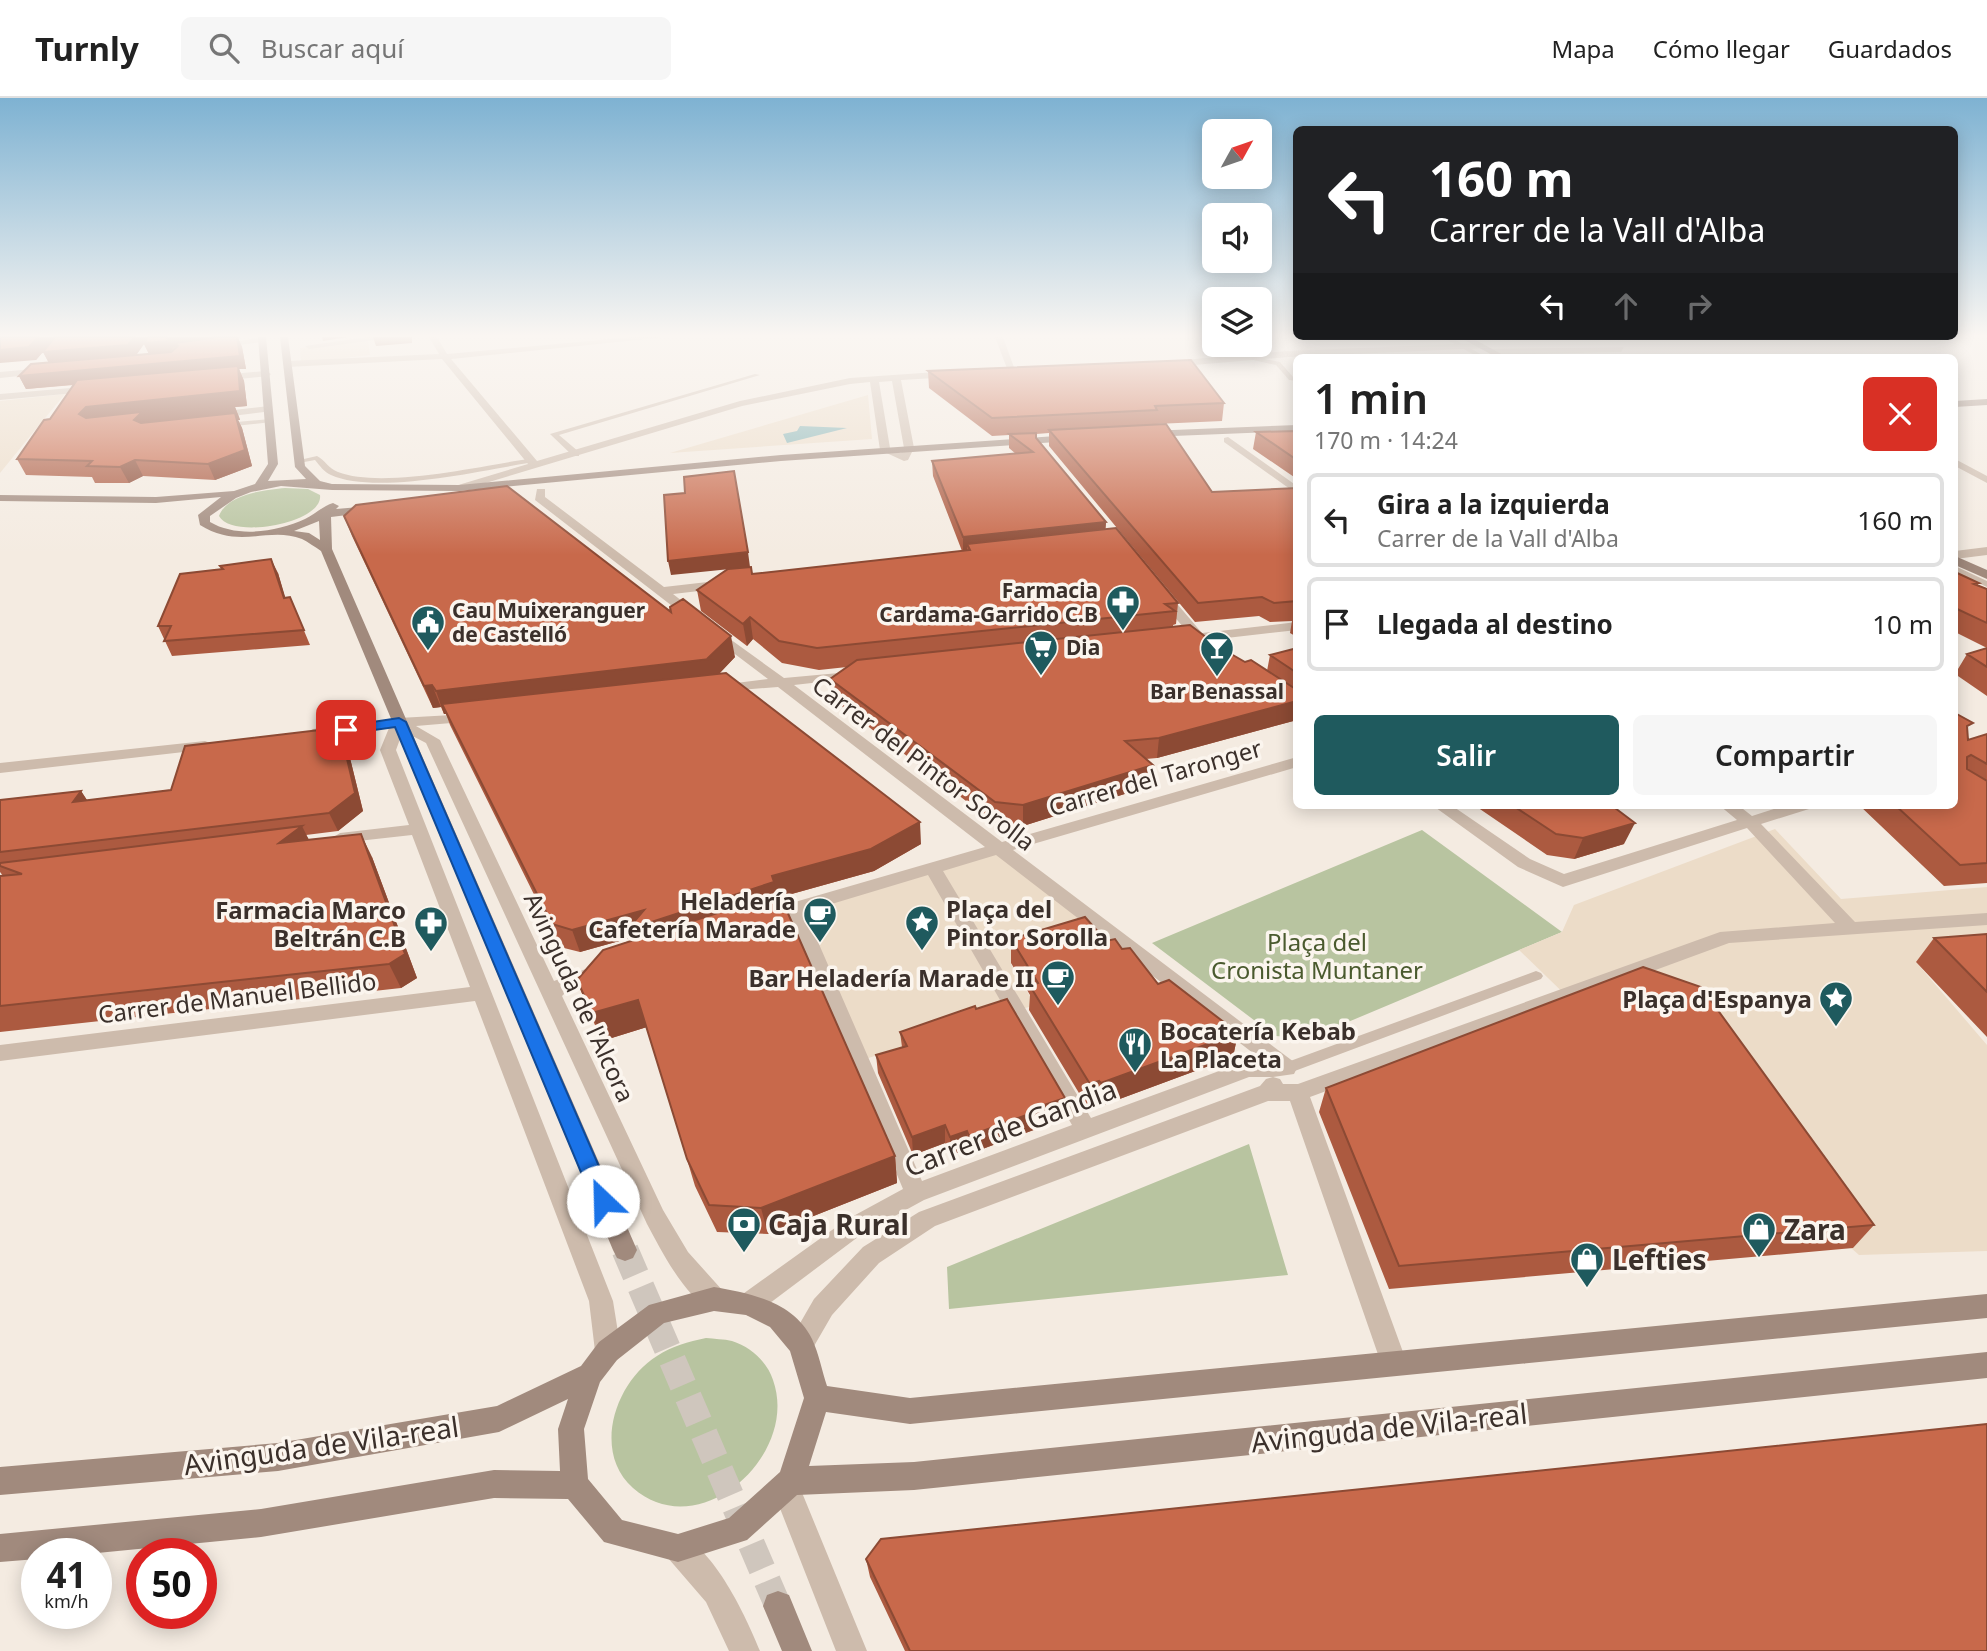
<!DOCTYPE html>
<html lang="es">
<meta charset="utf-8">
<style>
:root{--surface:#fff;--page:#f6f6f6;--text:#222;--muted:#767676;--line:#e0e0e0;--accent:#1f5a5e}
body{margin:0;font-family:"Noto Sans",sans-serif;background:var(--page);color:var(--text);height:100vh;display:flex;flex-direction:column;font-size:26px;white-space:nowrap}
*{box-sizing:border-box;margin:0}
p{font-size:23px;color:var(--muted)}
.icon{flex:none;width:38px;height:38px;fill:none;stroke:currentColor;stroke-width:2;stroke-linecap:round;stroke-linejoin:round}
.map{position:relative;flex:1;overflow:hidden}
.drawer{position:absolute;left:1293px;top:256px;width:665px;height:455px;display:flex;flex-direction:column;background:var(--surface);border-radius:10px;box-shadow:0 4px 18px #0003}
.drawer>*{flex:none}
.top-card{position:absolute;left:1293px;top:28px;width:665px;height:214px;border-radius:10px;box-shadow:0 4px 18px #0003;background:#202124;color:#fff;overflow:hidden}
.needle{width:46px;rotate:50deg}
.fabs{position:absolute;left:1202px;top:21px;display:grid;gap:14px}
.fabs a{display:grid;place-items:center;width:70px;height:70px;border-radius:10px;background:var(--surface);box-shadow:0 4px 18px #0003;font-size:35px}
.speed{position:absolute;left:21px;top:1440px;display:flex;gap:14px;font-size:35px;font-weight:700;text-align:center}
.speed>*{display:grid;place-content:center;width:91px;height:91px;border-radius:50%;background:var(--surface);box-shadow:0 4px 18px #0003;line-height:1}
.speed small{font-size:18px;font-weight:400}
.speed .limit{border:10px solid #d22;background:#fff;color:#111}
.pin{position:absolute;display:grid;place-items:center;width:60px;height:60px;color:#fff;margin:-30px;border-radius:14px;box-shadow:0 4px 10px #0006}
.me{position:absolute;width:77px;margin:-38px;rotate:336deg;stroke-linejoin:round;filter:drop-shadow(0 0 5px #0008)}
.turn{display:flex;align-items:center;gap:24px;height:147px;padding:0 21px;font-size:32px}
.turn .icon{width:91px;height:91px;stroke-width:2.5}
.turn b{display:block;font-size:49px;line-height:60px}
.lanes{display:flex;align-items:center;height:66px;padding:0 21px;background:#0003;justify-content:center;gap:35px;direction:ltr}
.lanes .off{opacity:.35}
.round{display:grid;place-items:center;flex:none;width:74px;height:74px;border-radius:10px;background:var(--page)}
.headline{display:flex;align-items:center;justify-content:space-between;height:119px;padding:0 21px}
h1{font-size:42px;font-weight:600;line-height:52px}
.action{display:flex;gap:14px;margin-top:auto;padding:14px 21px}
.action a{flex:1;height:80px;border-radius:10px;background:var(--accent);color:#fff;font-size:28px;font-weight:600;line-height:80px;text-align:center}
.action a+a{background:var(--page);color:var(--text)}
ul{padding:0;list-style:none}
li{display:flex;align-items:center;gap:21px;height:94px;margin:0 14px 10px;padding:0 7px;border:4px solid var(--line);border-radius:10px}
li div{flex:1}
li b{display:block;font-size:26px}
li em{font-style:normal}
header{display:flex;align-items:center;gap:42px;box-sizing:border-box;height:98px;padding:0 35px;background:var(--surface);border-bottom:2px solid var(--line)}
header strong{font-size:33px}
nav{display:flex;gap:38px;margin-inline-start:auto;font-size:24px}
.search{width:490px;height:63px;background:var(--page);display:flex;align-items:center;gap:18px;box-sizing:border-box;padding:0 24px;border-radius:10px;color:var(--muted);font-size:26px}
.map>svg:first-child{display:block}
</style>
<header>
<strong>Turnly</strong>
<div class="search"><svg class="icon" aria-label="search" viewBox="0 0 24 24"><circle cx="10" cy="10" r="6"/><path d="M15 15l6 6"/></svg>Buscar aquí</div>
<nav><a>Mapa</a><a>Cómo llegar</a><a>Guardados</a></nav>
</header>
<div class="map">
<svg width="1987" height="1553" viewBox="0 0 1987 1553">
<rect width="100%" height="100%" fill="#f4ebe1"/>
<path fill="#b8c4a0" d="M285,390l23,1 12,6c4,28 -88,45 -101,21 8,-22 45,-26 66,-28z
M1422,732l140,102 -252,106 -35,-2 -123,-93z
M1249,1046l39,131 -339,34 -2,-42z
M706,1240c8,1 18,1 26,3 19,6 35,21 41,39 27,75 -74,166 -140,108 -41,-36 -18,-106 24,-132 15,-10 31,-14 49,-18z"/>
<path fill="#ecdcc8" d="M368,242l2,15 -69,8 -1,-15z
M65,296l-34,41 -31,38v-72z
M868,297l4,44 -202,14z
M1775,731l66,70 146,-12v70l-71,5 71,83v206l-128,4 -278,-245 -62,-60 43,-18 12,-27z
M998,750l112,86 -99,30 24,41 -176,56 -78,-149z"/>
<path fill="#7fb0b2" d="M800,328l47,2 -60,15 -4,-9 14,-3z"/>
<g fill="none" stroke-linecap="round" stroke-linejoin="round">
<path stroke="#cfc6bd" stroke-width="27" stroke-dasharray="27 13" stroke-linecap="butt" d="M625,1152l153,356"/>
<path fill="#cdbbac" fill-rule="evenodd" d="M1442,239h8l36,20h-8z
M1255,259l25,5 13,15h4v4l-8,-1 -13,-15 -23,-5z
M755,276l5,1 -201,60 20,17v4h-6l-23,-22z
M270,321l3,2 -1,1 -47,5 -3,-2 3,-2z
M317,358c8,4 12,13 21,16 44,17 142,-6 190,-13l4,2 -4,2c-49,8 -153,32 -197,12 -7,-3 -11,-9 -16,-15l-16,3 -4,-2z
M1955,468l32,15v6l-32,-15z
M1536,873l5,2 2,3 -2,3 -249,93 -5,2 -5,-2 -2,-4 2,-4z"/>
<path fill="#cdbbac" fill-rule="evenodd" d="M265,239l-3,5 -45,6 -4,-3z
M367,239h29l-87,12 -4,-3z
M429,239h8l10,17 185,-17h34l-215,22 86,102 203,-60 110,-23 101,-7 5,3 -5,3 -50,3 13,68 -6,12 -4,1 -24,-11 -10,-68 -20,2 -108,22 -283,85 -4,-1v-4l73,-22 -86,-105 -155,8 -4,-3 4,-3 152,-7zM892,283l12,67 -3,5 -11,-5 -11,-66z
M995,239h8l13,36 -8,-2z
M1482,245l3,5 -197,9 -117,10 -4,-3 4,-3 117,-10z
M1624,249l-3,5 -129,3 -4,-3 4,-3z
M45,270l5,3 -2,2 -48,5v-6z
M266,273l5,3 -2,2 -49,5 -5,-3 5,-3z
M94,288l3,1v4l-97,9v-6z
M269,308l3,1v4l-56,7 -5,-3 5,-3z
M1228,339l69,49v8l-73,-52v-4z
M1955,361l32,17v7l-32,-17z
M537,391h8v8l119,90 61,-7 6,4 -6,4 -52,6 28,22 -7,4 -5,-1 -154,-119z
M1987,449v8l-32,4v-8z
M1162,493l5,1 35,41 95,-11v8l-88,10 -1,5 -5,1 -8,-4h-17v-6l11,-2 -33,-39z
M716,531l68,49 77,-7 2,3 -7,4 -62,7 208,157 295,-85v10l-284,83 281,212 3,6 -3,6 -21,3 7,2 3,5h15l422,-152 115,-9 -88,-95 -184,59 -45,-20 -86,-62h19l79,54 34,15 173,-54 -18,-15h19l14,11 34,-11h25l-2,4 -48,15 94,98 132,-9v12l-258,18 -419,154 97,266 -4,9 -9,4 -9,-4 -4,-9 -91,-262h-22l-333,125 -56,37 -47,52 -22,38 -9,3 -9,-3 -4,-9 26,-45 49,-52 56,-35 341,-126 6,-7 7,-2h-24l-325,123 -62,34 -104,78 -9,4 -9,-4 -3,-8 3,-8 106,-76 57,-31 -114,-273 -24,7 -6,-2 -3,-4 3,-4 29,-9 197,-57 -207,-160 -63,5 -2,-3 2,-3 5,-1 48,-6 -57,-43v-6zM996,757l266,205 -21,3 -150,55 -148,-247zM928,777l144,250 -150,56 -117,-269z
M470,616l5,1 2,3 -2,3 -59,5 24,14 114,241 45,-17 7,2 3,5 -3,5 -39,15 -5,5 101,214 25,42 35,39 3,8 -3,8 -9,4c-28,-11 -53,-61 -67,-87l-221,-481 -23,-12 -7,19 217,551 8,50 -4,9 -9,3 -9,-3 -4,-9 -6,-50 -114,-300 -475,60v-16l470,-58 -58,-152 -72,8 -8,-5 8,-5 69,-8 -29,-75 9,-22 -76,11 -8,-5 8,-5 86,-11z
M205,643l5,2 3,3 -3,3 -210,24v-10z
M786,1376l10,4 71,173h-31l-64,-163 4,-10z
M678,1436c36,14 68,82 82,117h-31l-23,-49 -38,-44 -4,-10 4,-10z"/>
<path fill="#a18a7d" fill-rule="evenodd" d="M258,239h8l12,127 -10,17 38,-2 -11,-12 -15,-130h8l17,129 15,15 12,3 127,1 322,-30 290,-20 5,3 -5,3 -290,20 -322,30 -127,-1 -51,-4 -30,6 -15,6 -26,18v6c27,16 67,10 95,-3 10,-5 18,-13 28,-16l6,3 -3,3 35,-3 6,3 -6,3 -40,5 1,32 305,701 -4,8 -8,3 -8,-3 -4,-8 -292,-699c-6,-4 -13,-9 -19,-12 -34,-13 -62,11 -102,-14l-2,-10 23,-18 -65,6 -156,-2v-6l156,2 78,-6 21,-7 13,-20zM319,423l1,19 -11,-7 -15,-2z
M1459,239h11l37,20h-11z
M1987,301v6l-32,2v-6z
M1297,327v6l-149,6 -5,-3 5,-3z
M1955,458l32,14v9l-32,-14z
M714,1189c36,6 80,15 98,52 7,15 10,32 15,47l83,12 1077,-104v24l-1077,106 -84,-12 -17,54 105,-4 1073,-110v26l-1073,112 -117,5 -50,45 -69,22 -74,-20 -36,-43 -74,-1 -233,39 -174,17h-50v5l-37,3v-28l261,-25 233,-39 66,1 -2,-42 10,-30 -69,33 -221,39 -278,24v-28l278,-24 219,-37 84,-40 18,-24 50,-37zM714,1213l32,4 24,12 20,24 14,47 -24,74 -51,46 -51,16 -56,-14 -34,-41 -4,-50 16,-47 17,-22 47,-37z
M778,1493l11,4 23,56h-30l-19,-45 4,-11z"/>
</g>
<path fill="#ac5a40" fill-rule="evenodd" d="M0,239h240l-2,1 4,9 4,22h-7l5,12 3,25 -12,1 4,10 1,3h-2l4,8 10,38 -37,14 -72,-4 -14,7h-34l-3,-6 -66,-2 -9,-16 33,-40 24,-34 -48,4 -7,-13 30,-13 -6,-11 8,-10 -15,18zM144,246l5,10 -13,1 2,-3z
M928,273l296,32 -2,18 -66,3 56,68 85,-4v149l-7,-4 2,-12 -22,1 -11,-6 -64,6 -146,-176v-13l-13,1v4l70,84 -1,8 73,73 -2,21 -3,1v2l46,20 26,15 22,9 3,-16 27,-7v72l-140,38 -11,1 4,27 -127,40 -28,-3 -163,-124 -2,-20 17,-12 -28,3 -37,-7 -29,-24 -6,7 -46,-35 -4,-21 55,-16 210,-23 -29,-75 -1,-15 84,-7 -7,-6v-13l-17,1 -63,-48z
M1297,333v48l-44,-30 3,-17z
M344,418l327,96 64,45 -16,17 202,170 -47,27 -93,26 114,259 2,27 -129,51 -51,-2 -22,-46 -48,-159 -45,14 -15,-34 -10,-27 53,-39v-3l-50,14 -20,-5 -110,-222 -4,-11h-2l-3,-7 -8,1 -81,-172z
M220,468l58,7 7,25 5,-1 20,48 -138,11 -14,-30 64,-56z
M1955,474l24,11 -1,2 9,4v59l-32,-16z
M1987,550v48l-32,-22 12,-20z
M1967,634l1,8 19,-6v149l-43,3 -85,-81h96z
M341,635l7,17 15,61 -25,20 -32,4 3,5 63,17 45,121 -16,10 -401,44v-156h3l-3,-4v-72l81,-9 6,9 84,-10z
M1474,707h137l13,39 -50,15 -27,-4z
M1987,836v103l-71,-75 18,-24z
M1011,841l95,2 16,8 36,35 80,49 -5,24 -135,50 -1,-3 -9,4 -59,-98 1,-15 -19,-32z
M976,911l88,107 -24,9 -1,3 -70,26 -2,-5 -16,6 -6,-12 -32,12 -35,-82 -2,-18 26,-8 -2,-15z
M1326,990l548,137 -21,23 -464,41 -70,-177z
M866,1461l1121,92h-1082l-35,-74z"/>
<path fill="#8c4a34" d="M38,239h18l-20,23 -36,3v-13z
M134,239h106l-2,1 4,9 4,22h-7l5,12 3,25 -12,1 4,10 1,3h-2l4,8 10,38 -37,14 -7,-16 -60,-35 -54,-7 -15,-8 7,-7 152,-38 -212,20 -7,-13 221,-20 -65,-13 2,4h-3l-2,2 2,5 -24,2 -6,-12 -9,13 -85,8 -7,-13z
M322,239h26l-25,4z
M373,239h39v6l-36,3z
M135,362l8,16 -14,7 -9,-16z
M1106,424l-1,15 -138,7v8h-4v-15z
M748,454l2,15 -79,8 -3,-14z
M271,461l7,14 12,40 -6,-15z
M750,519l3,22 -6,7 -4,-22z
M731,538l4,21 -21,22 -272,25 4,10h-2l-8,-23 272,-33z
M432,587l9,22 -8,1 -9,-22z
M1297,603v19l-140,38 2,-20z
M341,635l7,17 15,61 -25,20 -9,-18z
M1153,667l-3,21 -127,40v-21z
M81,693l11,17 -19,-6z
M920,724l1,22 -47,27 -97,27 -143,54 -4,-14 -50,14 -8,-22 200,-54z
M1635,725l-11,21 -50,15 9,-21z
M302,728l12,24 -35,-7z
M361,736l11,23 45,121 -16,10 -12,-24z
M638,902l9,27 -45,14 -10,-28z
M1238,935l-5,24 -135,50 3,-24z
M1099,983l-2,23 -9,4 2,-24z
M1065,1000l-1,18 -24,9 -1,3 -70,26v-18l69,-29z
M945,1027v18l-32,12 -1,-18z
M967,1033v18l-16,6 -1,-18z
M895,1058l2,27 -129,51 -7,-26z"/>
<path fill="#c8694b" stroke="#8c4a34" stroke-width="2" d="M0,239h38l-9,10 -29,3z
M55,239h79l-6,8 -85,7z
M148,239h18l3,4 -25,2z
M218,239h19l3,19 -221,20 12,-12 140,-12 7,-6 -3,-3z
M1191,262l33,43 -69,3 2,4 -165,8 -64,-47z
M238,268l2,25 -154,16 -7,7 7,4 147,-16v2l-93,10 -6,6 7,3 94,-10 10,37 -37,14 -73,-4 -15,7 -33,-1 5,-5 -75,-2 27,-39 6,-1 27,-39z
M1166,326l46,68 85,-4v113l-23,2 -12,-6 -64,6 -149,-173z
M1297,333v29l-41,-28z
M1036,335v5l70,84 -143,15 -31,-76 101,-9 -24,-18z
M734,373l14,81 -80,9 -4,-66 21,-2 -1,-16z
M507,388l164,126 -1,-5 13,-8 48,37 -23,22 2,1 -274,32 -4,-6 -8,1 -80,-170 12,-11z
M1116,430l62,75 -13,1 10,7 -358,37 -38,-7 -29,-24 -7,7 -46,-34 31,-21 23,-2 1,7 218,-24 -3,-6z
M271,461l13,39 6,-1 14,33 -140,11 7,-15h-13l22,-52 43,-5 -3,-3z
M1955,474l24,11 -5,1 13,5v34l-32,-15z
M1190,527l29,22 26,15 6,-2 46,30v11l-138,37 -34,3 28,24 -130,40 -28,-3 -165,-123 27,-19z
M1297,550v25l-27,-18z
M1987,550v19l-20,-13z
M726,575l194,149 -49,27 -99,27 2,6 -147,48 17,-20 -72,20 -20,-6 -110,-220z
M1955,615l18,10 -6,3 1,14 19,-6v30l-16,-9 -4,2v12l20,12v82l-27,2 -65,-60h60z
M328,631l13,4 14,60 -26,20 -329,39v-52l81,-9 -8,11 98,-12 14,-44z
M1512,707h99l24,18 -52,15 -27,-4z
M302,728l-23,17 82,-9 44,120 -16,10 -389,42v-130l22,-2 -22,-8v-3z
M779,795l116,263 -134,52 -52,-3 -22,-46 -49,-159 -46,13 -15,-33 26,-30z
M1085,819l21,24 9,-2 7,10 8,-1 28,36 11,-4 69,53 -137,50 -2,-2 -9,3 -60,-98 8,-3 -27,-44z
M1987,836v58l-53,-54z
M1643,869l58,20 173,238 -475,41 -73,-178z
M1007,901l58,99 -27,9 2,3 -71,26 -2,-5 -17,6 -5,-12 -33,12 -36,-82 31,-9 -7,-14 75,-26 1,3z
M1987,1326v227h-1077l-44,-92 15,-20z"/>
<linearGradient id="sky" x2="0" y2="1"><stop stop-color="#7eb2d2"/><stop offset="0.52" stop-color="#faf6f2"/><stop offset="1" stop-color="#faf6f2" stop-opacity="0"/></linearGradient>
<rect width="1987" height="457" fill="url(#sky)"/>
<path fill="#1a73e8" stroke="#114b97" stroke-width="2" d="M399,620l7,4 208,479 -3,6 -8,3 -7,-3 -3,-6 -198,-474 -49,7 -7,-4 7,-4z"/>
<defs>
<g id="pharmacy-pin" transform="scale(1.75)"><path d="M0 17L-7.5 6A9.5 9.5 0 1 1 7.5 6Z" fill="#1f5a5e" stroke="#fbf5ee"/><path d="M-2-6h4v4h4v4h-4v4h-4v-4h-4v-4h4Z" fill="#fff"/></g>
<g id="civic-pin" transform="scale(1.75)"><path d="M0 17L-7.5 6A9.5 9.5 0 1 1 7.5 6Z" fill="#1f5a5e" stroke="#fbf5ee"/><path d="M-.6-6.5H3V-4.5H.6V-3L4-1V1h2V6H-6V1h2V-1L-.6-3ZM-1.2 2.5V6h2.4V2.5Z" fill="#fff"/></g>
<g id="supermarket-pin" transform="scale(1.75)"><path d="M0 17L-7.5 6A9.5 9.5 0 1 1 7.5 6Z" fill="#1f5a5e" stroke="#fbf5ee"/><path d="M-6-5.5h2.5l.6 2H6L4.5 2H-2.5L-4.4-4H-6ZM-1.5 3.2a1.3 1.3 0 1 0 .1 0ZM3 3.2a1.3 1.3 0 1 0 .1 0Z" fill="#fff"/></g>
<g id="bar-pin" transform="scale(1.75)"><path d="M0 17L-7.5 6A9.5 9.5 0 1 1 7.5 6Z" fill="#1f5a5e" stroke="#fbf5ee"/><path d="M-6-5H6L.8 .8V4.5H3.5V6h-7V4.5H-.8V.8Z" fill="#fff"/></g>
<g id="cafe-pin" transform="scale(1.75)"><path d="M0 17L-7.5 6A9.5 9.5 0 1 1 7.5 6Z" fill="#1f5a5e" stroke="#fbf5ee"/><path d="M-5.5-4.5H6V0H3Q3 3.5 0 3.5H-2.5Q-5.5 3.5-5.5 0ZM3-3.2v2h1.7v-2ZM-6 4.5H4V6H-6Z" fill="#fff"/></g>
<g id="sight-pin" transform="scale(1.75)"><path d="M0 17L-7.5 6A9.5 9.5 0 1 1 7.5 6Z" fill="#1f5a5e" stroke="#fbf5ee"/><path d="M0-6L1.8-2.2L6-1.7L2.9 1.2L3.7 5.4L0 3.3L-3.7 5.4L-2.9 1.2L-6-1.7L-1.8-2.2Z" fill="#fff"/></g>
<g id="restaurant-pin" transform="scale(1.75)"><path d="M0 17L-7.5 6A9.5 9.5 0 1 1 7.5 6Z" fill="#1f5a5e" stroke="#fbf5ee"/><path d="M-5-6h1v4h1v-4h1v4h1v-4h1v5L-1.5 .5V6h-2V.5L-5-1ZM5-6V6H3V1.5H1.5Q1.5-4 5-6Z" fill="#fff"/></g>
<g id="bank-pin" transform="scale(1.75)"><path d="M0 17L-7.5 6A9.5 9.5 0 1 1 7.5 6Z" fill="#1f5a5e" stroke="#fbf5ee"/><path d="M-6-4H6V4H-6ZM0-2.3a2.3 2.3 0 1 0 0 4.6a2.3 2.3 0 1 0 0-4.6Z" fill="#fff"/></g>
<g id="shop-pin" transform="scale(1.75)"><path d="M0 17L-7.5 6A9.5 9.5 0 1 1 7.5 6Z" fill="#1f5a5e" stroke="#fbf5ee"/><path d="M-5-2.5h2.3a2.7 3.5 0 0 1 5.4 0H5L5.5 6h-11ZM-1.5-2.5h3a1.5 2.3 0 0 0-3 0Z" fill="#fff"/></g>
</defs>
<g fill-rule="evenodd">
<use href="#pharmacy-pin" x="1123" y="504"/>
<use href="#civic-pin" x="428" y="524"/>
<use href="#supermarket-pin" x="1041" y="549"/>
<use href="#bar-pin" x="1217" y="550"/>
<use href="#cafe-pin" x="820" y="816"/>
<use href="#sight-pin" x="922" y="824"/>
<use href="#pharmacy-pin" x="431" y="825"/>
<use href="#cafe-pin" x="1058" y="879"/>
<use href="#sight-pin" x="1836" y="900"/>
<use href="#restaurant-pin" x="1135" y="946"/>
<use href="#bank-pin" x="744" y="1126"/>
<use href="#shop-pin" x="1759" y="1131"/>
<use href="#shop-pin" x="1587" y="1161"/>
</g>
<g text-anchor="middle" dominant-baseline="central" stroke-width="7" stroke-linejoin="round" paint-order="stroke">
<g font-size="21" font-weight="bold" fill="#3b302b" stroke="#fbf5ee" text-anchor="start">
<text x="1098" y="492" text-anchor="end">Farmacia<tspan x="1098" dy="24">Cardama-Garrido C.B</tspan></text>
<text x="452" y="512">Cau Muixeranguer<tspan x="452" dy="24">de Castelló</tspan></text>
<text x="1066" y="549">Dia</text>
<text x="1217" y="593" text-anchor="middle">Bar Benassal</text>
</g>
<g font-size="24" fill="#3b302b" stroke="#fbf5ee">
<text transform="translate(924 665) rotate(37)">Carrer del Pintor Sorolla</text>
<text transform="translate(1155 679) rotate(-16)">Carrer del Taronger</text>
<text transform="translate(237 899) rotate(-7)">Carrer de Manuel Bellido</text>
<text transform="translate(580 899) rotate(65)">Avinguda de l'Alcora</text>
</g>
<g font-size="24" font-weight="bold" fill="#3b302b" stroke="#fbf5ee" text-anchor="end">
<text x="796" y="802">Heladería<tspan x="796" dy="28">Cafetería Marade</tspan></text>
<text x="946" y="810" text-anchor="start">Plaça del<tspan x="946" dy="28">Pintor Sorolla</tspan></text>
<text x="406" y="811">Farmacia Marco<tspan x="406" dy="28">Beltrán C.B</tspan></text>
<text x="1034" y="879">Bar Heladería Marade II</text>
<text x="1812" y="900">Plaça d'Espanya</text>
<text x="1160" y="932" text-anchor="start">Bocatería Kebab<tspan x="1160" dy="28">La Placeta</tspan></text>
</g>
<g font-size="24" fill="#4a5a2e" stroke="#fbf5ee">
<text x="1317" y="843">Plaça del<tspan x="1317" dy="28">Cronista Muntaner</tspan></text>
</g>
<g font-size="28" fill="#3b302b" stroke="#fbf5ee">
<text transform="translate(1010 1029) rotate(-21)">Carrer de Gandia</text>
<text transform="translate(1389 1329) rotate(-6)">Avinguda de Vila-real</text>
<text transform="translate(321 1347) rotate(-8)">Avinguda de Vila-real</text>
</g>
<g font-size="28" font-weight="bold" fill="#3b302b" stroke="#fbf5ee" text-anchor="start">
<text x="768" y="1126">Caja Rural</text>
<text x="1784" y="1131">Zara</text>
<text x="1612" y="1161">Lefties</text>
</g>
</g>
</svg>
<div class="fabs">
<a><svg class="needle" viewBox="-14 -14 28 28"><path d="M0-13l5 13h-10z" fill="#e53935"/><path d="M0 13l5-13h-10z" fill="#767676"/></svg></a>
<a><svg class="icon" aria-label="sound" viewBox="0 0 24 24"><path d="M4 9h4l5-4v14l-5-4H4zM17 9q2 3 0 6"/></svg></a>
<a><svg class="icon" aria-label="layers" viewBox="0 0 24 24"><path d="M12 4l9 5-9 5-9-5zM3 14l9 5 9-5"/></svg></a>
</div>
<div class="speed"><div>41<small>km/h</small></div><div class="limit">50</div></div>
<div class="pin" style="left:346px;top:632px;background:#d93025"><svg class="icon" aria-label="arrive" viewBox="0 0 24 24"><path d="M6 21V4h12l-3 4 3 4H6"/></svg></div>
<svg class="me" style="left:603px;top:1103px" viewBox="-20 -20 40 40"><circle r="19" fill="#fff"/><path d="M0-13L10 11 0 6-10 11z" fill="#1a73e8"/></svg>
<div class="top-card">
<div class="turn"><svg class="icon" aria-label="left" viewBox="0 0 24 24"><path d="M17 20v-9H6M10 6l-5 5 5 5"/></svg><div><b>160 m</b>Carrer de la Vall d'Alba</div></div>
<div class="lanes"><svg class="icon" aria-label="left" viewBox="0 0 24 24"><path d="M17 20v-9H6M10 6l-5 5 5 5"/></svg><svg class="icon off" aria-label="ahead" viewBox="0 0 24 24"><path d="M12 20V5M6 11l6-6 6 6"/></svg><svg class="icon off" aria-label="right" viewBox="0 0 24 24"><path d="M7 20v-9h11M14 6l5 5-5 5"/></svg></div>
</div>
<section class="drawer">
<div class="headline"><div><h1>1 min</h1><p>170 m · 14:24</p></div><a class="round" style="background:#d93025;color:#fff"><svg class="icon" aria-label="close" viewBox="0 0 24 24"><path d="M6 6l12 12M18 6L6 18"/></svg></a></div>
<ul>
<li><svg class="icon" aria-label="left" viewBox="0 0 24 24"><path d="M17 20v-9H6M10 6l-5 5 5 5"/></svg><div><b>Gira a la izquierda</b><p>Carrer de la Vall d'Alba</p></div><em>160 m</em></li>
<li><svg class="icon" aria-label="arrive" viewBox="0 0 24 24"><path d="M6 21V4h12l-3 4 3 4H6"/></svg><div><b>Llegada al destino</b></div><em>10 m</em></li>
</ul>
<div class="action"><a>Salir</a><a>Compartir</a></div>
</section>
</div>
